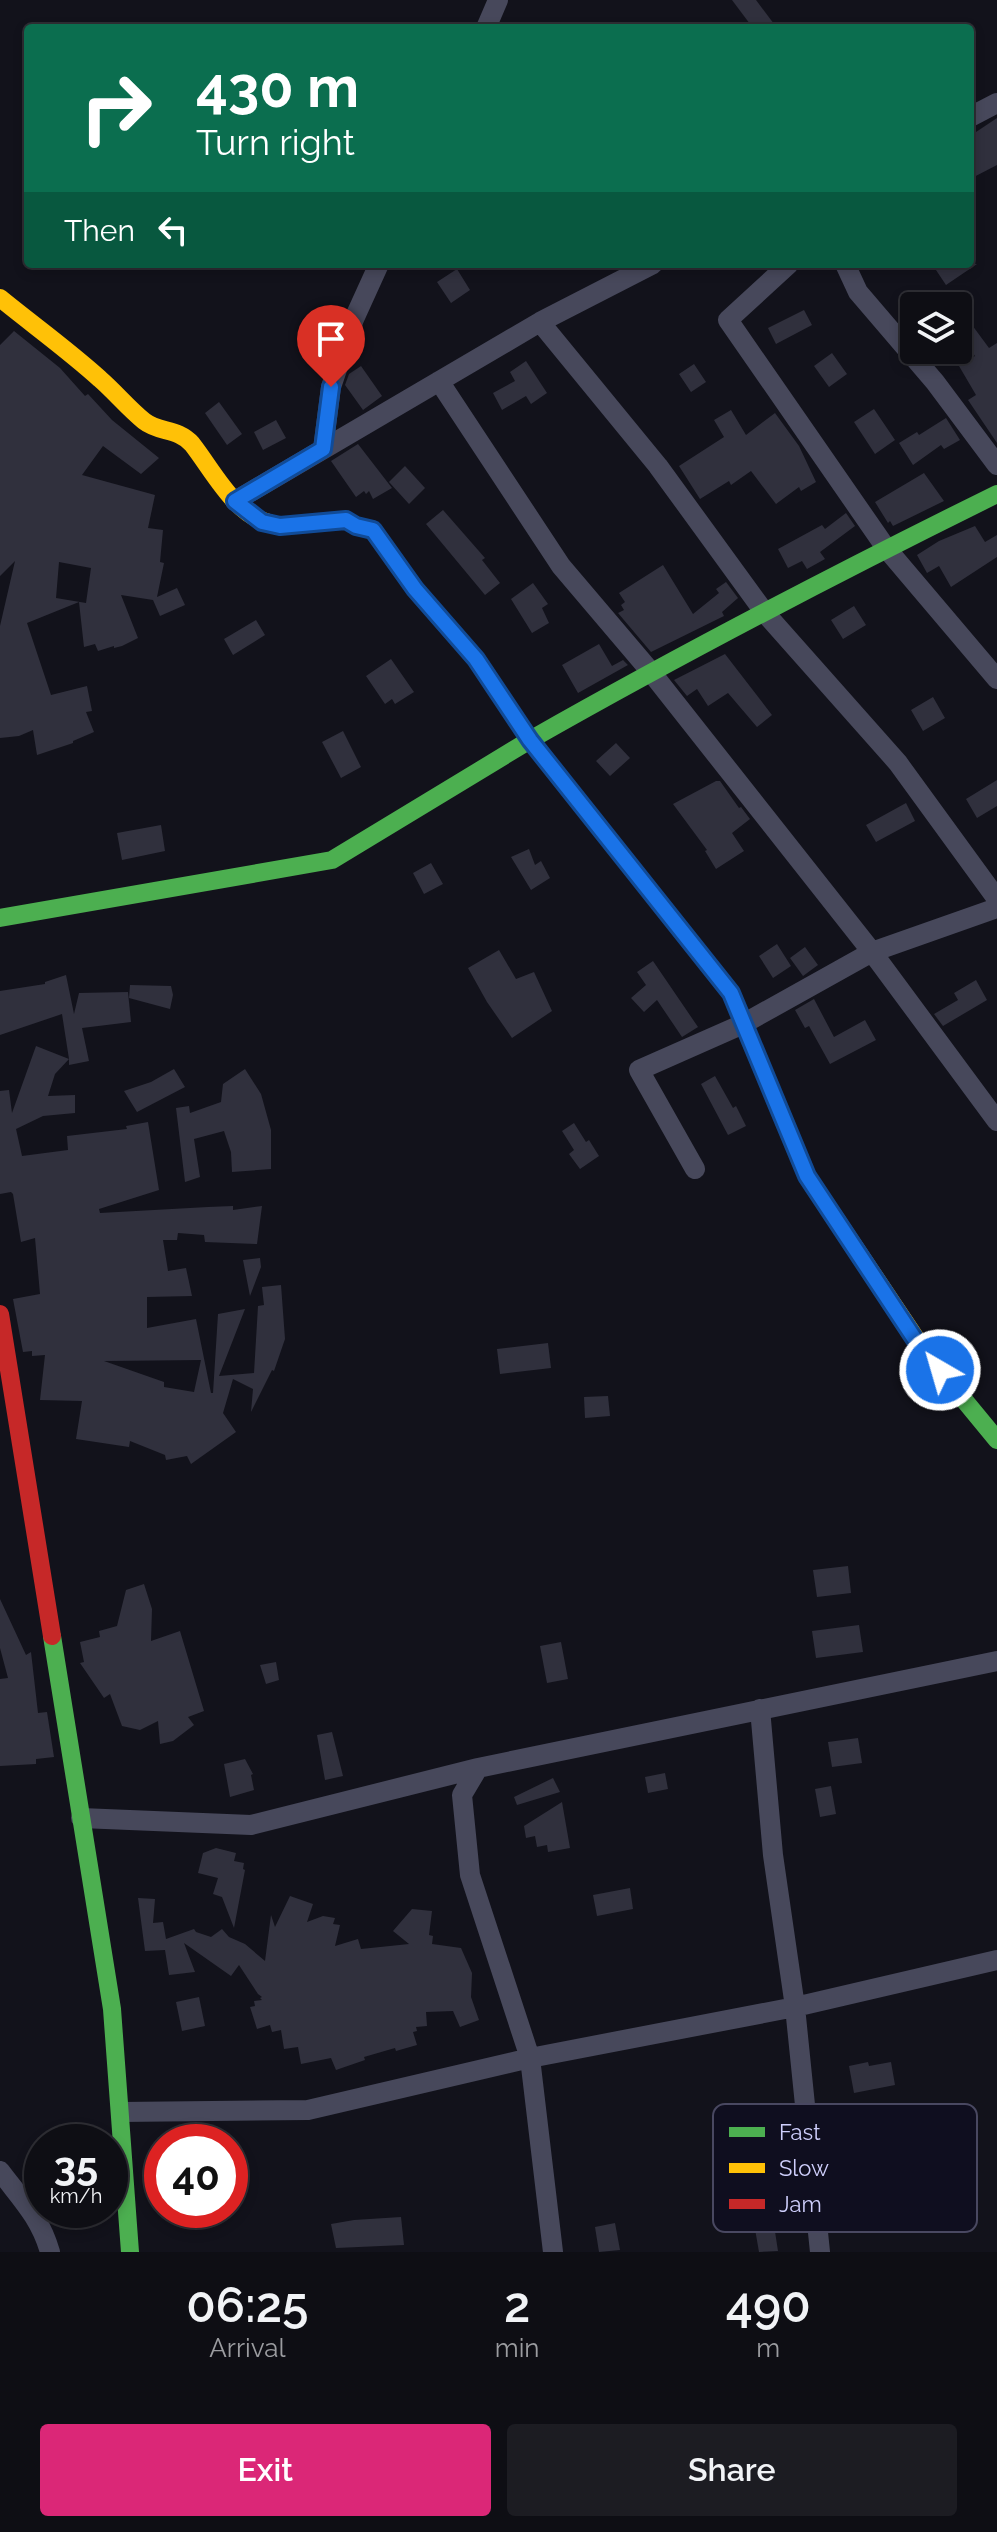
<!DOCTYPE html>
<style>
:root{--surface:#0e0e14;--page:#1c1c22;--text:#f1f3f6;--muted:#9b9ca0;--line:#2e2e34;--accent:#db2777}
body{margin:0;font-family:Raleway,sans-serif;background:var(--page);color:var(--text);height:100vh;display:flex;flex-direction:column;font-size:30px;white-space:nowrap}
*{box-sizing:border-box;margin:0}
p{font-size:26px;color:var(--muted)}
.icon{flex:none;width:44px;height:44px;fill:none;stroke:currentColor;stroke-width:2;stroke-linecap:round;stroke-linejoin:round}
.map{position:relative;height:2252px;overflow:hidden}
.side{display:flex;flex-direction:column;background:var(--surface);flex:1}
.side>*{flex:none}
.banner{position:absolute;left:24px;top:24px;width:950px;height:244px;border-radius:8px;box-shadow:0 4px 12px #0003,0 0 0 2px var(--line);background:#0b6e4f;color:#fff;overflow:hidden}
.fabs{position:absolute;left:900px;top:292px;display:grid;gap:16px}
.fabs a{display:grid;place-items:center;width:72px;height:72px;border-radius:8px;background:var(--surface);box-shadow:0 4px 12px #0003,0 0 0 2px var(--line);font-size:40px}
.speed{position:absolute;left:24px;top:2124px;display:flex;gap:16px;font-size:40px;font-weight:700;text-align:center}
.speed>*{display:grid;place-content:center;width:104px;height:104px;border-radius:50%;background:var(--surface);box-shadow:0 4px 12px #0003,0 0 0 2px var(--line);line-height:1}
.speed small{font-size:20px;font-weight:400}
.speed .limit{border:12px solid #d22;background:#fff;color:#111}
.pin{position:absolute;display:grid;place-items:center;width:68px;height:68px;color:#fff;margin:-82px -34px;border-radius:50% 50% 50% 0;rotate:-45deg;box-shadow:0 0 8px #0007}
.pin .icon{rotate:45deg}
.me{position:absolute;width:88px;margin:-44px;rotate:322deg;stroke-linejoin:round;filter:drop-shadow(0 0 6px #0008)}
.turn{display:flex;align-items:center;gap:28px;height:168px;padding:0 40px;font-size:36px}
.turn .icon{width:104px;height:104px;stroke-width:2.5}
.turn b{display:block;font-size:56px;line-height:68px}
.then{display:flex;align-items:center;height:76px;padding:0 40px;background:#0003;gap:16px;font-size:30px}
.eta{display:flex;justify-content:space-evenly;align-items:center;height:136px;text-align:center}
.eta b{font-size:48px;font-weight:600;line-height:56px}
.primary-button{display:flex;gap:16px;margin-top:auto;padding:16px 40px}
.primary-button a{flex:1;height:92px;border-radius:8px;background:var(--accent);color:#fff;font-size:32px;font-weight:600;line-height:92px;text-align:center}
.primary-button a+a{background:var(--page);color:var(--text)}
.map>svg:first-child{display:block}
</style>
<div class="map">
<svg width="997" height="2252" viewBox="0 0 997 2252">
<rect width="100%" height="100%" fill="#12121b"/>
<path fill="#30303d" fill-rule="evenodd" d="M732,0h24l21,28h-24z
M997,118v47l-27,14v-43z
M932,264h45l-31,21z
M457,269l13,21 -19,13 -14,-21z
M958,306l31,42 8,-5v100l-29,-43 8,-5 -17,-29 16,-10 -17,-22z
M804,310l8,15 -36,19 -8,-16z
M14,331l46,37 25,28 3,-2 24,26 47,38 -18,16 -38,-28 -21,29 73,20 -7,33 15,2 -3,32 4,1 -7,34 20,-9 8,17 -25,11 -7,-16 -32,-5 17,43 -16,8 -8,2v-2l-16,5 -3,-7 -11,3 -5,-45 -52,21 24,72 36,-9 5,25 -6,1 8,20 -21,9v2l-36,12 -4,-25 -14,6 -19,2v-112l15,-65 -15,15v-231zM59,562l32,6 -5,35 -30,-5z
M832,353l15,21 -18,13 -15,-21z
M526,361l21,32 -16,11 -5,-8 -24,14 -9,-17 22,-12 -5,-9z
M694,364l12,18 -15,10 -12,-18z
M361,366l21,30 -19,14 -18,-25 4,-11z
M219,402l23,32 -15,11 -22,-32z
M874,409l21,31 -20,14 -21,-32z
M731,410l15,25 29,-22 24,33 17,36 -15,9 -2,-4 -23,17 -25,-33 -20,14 -2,-4 -29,18 -21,-33 45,-29 -10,-17z
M946,418l14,22 -16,9 -3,-4 -28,20 -14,-22 18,-11 2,3z
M276,420l10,18 -23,12 -9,-18z
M358,444l34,44 -19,11 -4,-8 -3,3 -2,-3 -8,6 -25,-36z
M405,466l20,22 -16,16 -20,-22z
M924,473l20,28 -51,25 -3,-5 -2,2 -13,-21z
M443,510l42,48 -3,2 18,23 -15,12 -59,-71z
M846,513l9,13 -35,26 5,7 -18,10 -5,-8 -14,7 -10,-19 44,-24 3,4z
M975,526l10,16 12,-7v22l-46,30 -12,-21 -12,7 -10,-18 22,-14z
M663,565l30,49 26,-21 -3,-4 10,-7 12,16 -16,14 2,4 -73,36 -33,-39 6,-3 -3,-5 4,-3 -6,-9z
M533,583l15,21 -6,4 7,15 -17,10 -21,-34z
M854,606l12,19 -23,14 -12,-19z
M256,620l9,15 -32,20 -9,-16z
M599,644l13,22 11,-6 5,5 -50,28 -16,-28z
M725,654l47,61 -15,12 -29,-34 -20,13 -11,-17 -10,7 -13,-16z
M391,659l23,33 -19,12 -3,-5 -7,5 -19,-28z
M933,697l12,21 -22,13 -12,-21z
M343,731l18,36 -20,11 -19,-36z
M616,743l14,15 -20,18 -14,-15z
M997,780v26l-20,12 -11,-19z
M716,781h4l19,27 2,-1 9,12 -18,14 12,18 -28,18 -11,-18 2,-1 -34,-46z
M906,803l9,18 -39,21 -10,-17z
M161,825l4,26 -43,9 -5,-27z
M529,849l6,16 6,-4 9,17 -19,12 -20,-33z
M431,863l12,21 -19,10 -11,-21z
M777,944l14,22 -18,12 -14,-22z
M805,947l13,18 -15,11 -13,-18z
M499,950l17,29 18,-7 18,39 -40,27 -25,-36 -19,-34z
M653,961l45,66 -16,10 -25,-37 -13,12 -13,-14 15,-13 -9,-13z
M66,975l8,39 5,-21 49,-1 3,30 -49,6 7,33 -20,4v-6l-14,15 -7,22 27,-1v18l-32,3 -27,13 6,27 46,-6 -1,-14 60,-7 -1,-3 22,-4 11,68 -60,19 1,4 108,-6 25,-1v4l29,-4 -5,38 -52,-2 -1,-7 -26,-2 -1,7h-14l5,31 18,-3 6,28 -45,1v31l49,-9 15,74h2l5,-79 27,-5 -26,67 35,-3 4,-67 6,-1 -2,-18 19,-2 4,54 -11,32 -2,-1 -21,42 2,-23 -20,-10 -10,34 13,19 -45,32 -4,-8 -21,4 -1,-5 -35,-14 -1,6 -53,-8 6,-38 -42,-1 5,-45 -13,1v-5l-9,1 -10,-53 27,-5 -5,-56 -14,4 -8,-48 -2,-2 -11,2v-103l9,-1 3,23 24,-67 33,13 -7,-45 -62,21v-44l45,-7v-2zM201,1360l-7,32 -30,-5v-5l-60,-21z
M976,980l11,20 -44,26 -9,-12 24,-14 -4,-7z
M130,985l41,1 2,9 -3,14 -41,-11z
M814,999l20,38 31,-17 11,20 -46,24 -21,-38 -4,2 -10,-18z
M174,1069l11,18 -48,25 -13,-21 27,-9z
M245,1069l16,25 10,36v39l-39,3 -1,-20 -7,-21 -30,8 6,38 -15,5 -9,-74 13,-2 1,7 31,-11 2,-18z
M715,1076l18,32 3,-2 10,20 -18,9 -27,-51z
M574,1123l12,19 3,-2 10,16 -19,13 -11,-15 5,-4 -12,-19z
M260,1258l1,9 -11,29 -7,-36z
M548,1343l3,25 -51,6 -3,-25z
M608,1396l2,20 -25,2 -1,-21z
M848,1566l3,27 -34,4 -4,-27z
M144,1584l8,25 -1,32 29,-10 24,80 -16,6 6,8 -21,16 -13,3 -2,-23 -18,9 -18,-4 -12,-32 -6,4 -24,-35 4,-1 -4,-20 20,-5 -1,-6 18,-5 9,-36z
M0,1599l26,56 5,-3 7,61 9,-1 7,45 -18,2v5l-36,2v-87l8,-1 -8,-30z
M859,1625l4,27 -47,6 -4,-27z
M561,1642l7,37 -21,4 -7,-37z
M276,1662l3,18 -13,4 -6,-19z
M332,1732l11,44 -18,4 -8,-45z
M858,1738l4,25 -30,4 -4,-25z
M245,1759l8,15 -2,1 3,15 -24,7 -6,-33z
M665,1773l3,16 -20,4 -3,-16z
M553,1778l7,14 -43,13 -3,-8z
M831,1786l5,28 -16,3 -5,-28z
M562,1802l8,46 -22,4 -1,-7 -10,2 -2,-11 -9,2 -2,-12z
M216,1848l20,5 -2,8 10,2 -1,6 2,1 -11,58 -12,-31 -9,-3 5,-16 -20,-5 5,-20z
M630,1888l3,21 -36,7 -4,-21z
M290,1896l23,8 -6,18 16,-6 12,2 -2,6 7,1 -5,21 23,-7 3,10 48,-5 -16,-13 19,-22 20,2 -3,24 4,1 -1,8 29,4 11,25 -1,24 8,23 -19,7 -7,-16 -27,1 1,14 -11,1 1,4 -4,1 4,13 -21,6 -1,-3 -31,9 1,3 -29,10 -5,-12 -30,6 -3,-17 -14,2 -3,-19 -9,2 -2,-7 -13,4 -7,-22 5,-1 -1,-5 8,-1 -2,-2 2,-1 -4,-3 -19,-29 -8,11 -47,-33 11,29 -26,3 -4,-25 -20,1 -7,-53 17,1 -2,24 10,-1 3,17 28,-10 2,3 15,5 11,-8 7,8 16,7 20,17 6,-46 4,12z
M199,1997l6,29 -23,5 -6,-29z
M868,2062l1,4 22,-4 4,23 -41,8 -5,-27z
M401,2217l3,28 -68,3 -5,-24 23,-4z
M615,2223l5,27 -21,2 -4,-25z
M774,2225l4,26 -19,1 -4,-23z"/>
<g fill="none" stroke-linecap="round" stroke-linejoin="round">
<path stroke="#47485b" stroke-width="20" d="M486,28l12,-28
M970,117l27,-14
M789,264l-61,56 158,228 111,131
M845,264l13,28 77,90 62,83
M540,322l118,144 107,147 133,150 99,136
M439,381l122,185 90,106 221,280 125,169
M323,449l8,-62 23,-68 25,-55
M235,501l305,-179 113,-58
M695,1169l-56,-99 104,-46 129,-72 125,-44
M760,1709l13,146 22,152 25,245
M478,1768l-16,27 8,80 60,183 23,194
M81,1818l170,7 227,-57 519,-107
M121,2112l187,-2 222,-52 265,-51 202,-47
M0,2171c21,28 40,46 50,81"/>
<path stroke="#4caf50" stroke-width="18" d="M272,524l8,2 66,-6 10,6 17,4 42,59 61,70 54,81c153,-87 309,-168 467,-246
M0,918l332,-58 198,-120 193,243
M927,1355l70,85
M52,1636l60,373 18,243"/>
<path stroke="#ffc107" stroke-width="18" d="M0,298c33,27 68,52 100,81 15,13 28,29 44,42 15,12 34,7 48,23 22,28 43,72 80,80
M723,983l8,10 76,183 120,179"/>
<path stroke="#c62828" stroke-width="18" d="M0,1314l52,322"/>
</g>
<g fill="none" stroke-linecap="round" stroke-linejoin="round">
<g stroke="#114b97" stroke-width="20">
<path id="route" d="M331,387l-8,62 -88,52 27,21 18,4 66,-6 10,6 17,4 42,59 61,70 54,81 201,253 76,183 113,171 20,23"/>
</g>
<use href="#route" stroke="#1a73e8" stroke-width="14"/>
</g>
<rect x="713" y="2104" width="264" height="128" rx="12" fill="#0f0e1f" stroke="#494861" stroke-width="2"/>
<rect x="729" y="2127" width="36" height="10" fill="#4caf50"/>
<rect x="729" y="2163" width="36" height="10" fill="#ffc107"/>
<rect x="729" y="2199" width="36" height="10" fill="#c62828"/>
<g font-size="22" fill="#cfcffc">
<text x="779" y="2140">Fast</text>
<text x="779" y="2176">Slow</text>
<text x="779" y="2212">Jam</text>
</g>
</svg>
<div class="fabs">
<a><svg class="icon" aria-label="layers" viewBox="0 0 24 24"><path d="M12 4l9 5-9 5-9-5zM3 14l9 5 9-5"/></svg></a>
</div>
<div class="speed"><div>35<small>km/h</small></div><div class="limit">40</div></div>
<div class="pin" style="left:331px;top:387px;background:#d93025"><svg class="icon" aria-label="arrive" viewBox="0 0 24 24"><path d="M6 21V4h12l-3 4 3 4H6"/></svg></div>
<svg class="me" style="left:940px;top:1370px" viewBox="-20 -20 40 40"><circle r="17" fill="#1a73e8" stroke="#fff" stroke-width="3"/><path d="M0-11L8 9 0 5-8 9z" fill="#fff"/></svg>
<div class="banner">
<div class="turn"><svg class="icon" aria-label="right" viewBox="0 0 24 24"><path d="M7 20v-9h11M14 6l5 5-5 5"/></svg><div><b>430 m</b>Turn right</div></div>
<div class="then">Then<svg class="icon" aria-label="left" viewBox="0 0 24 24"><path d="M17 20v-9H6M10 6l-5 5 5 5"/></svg></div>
</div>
</div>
<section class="side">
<div class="eta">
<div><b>06:25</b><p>Arrival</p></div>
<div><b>2</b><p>min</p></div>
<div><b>490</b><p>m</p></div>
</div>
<div class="primary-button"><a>Exit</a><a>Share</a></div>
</section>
